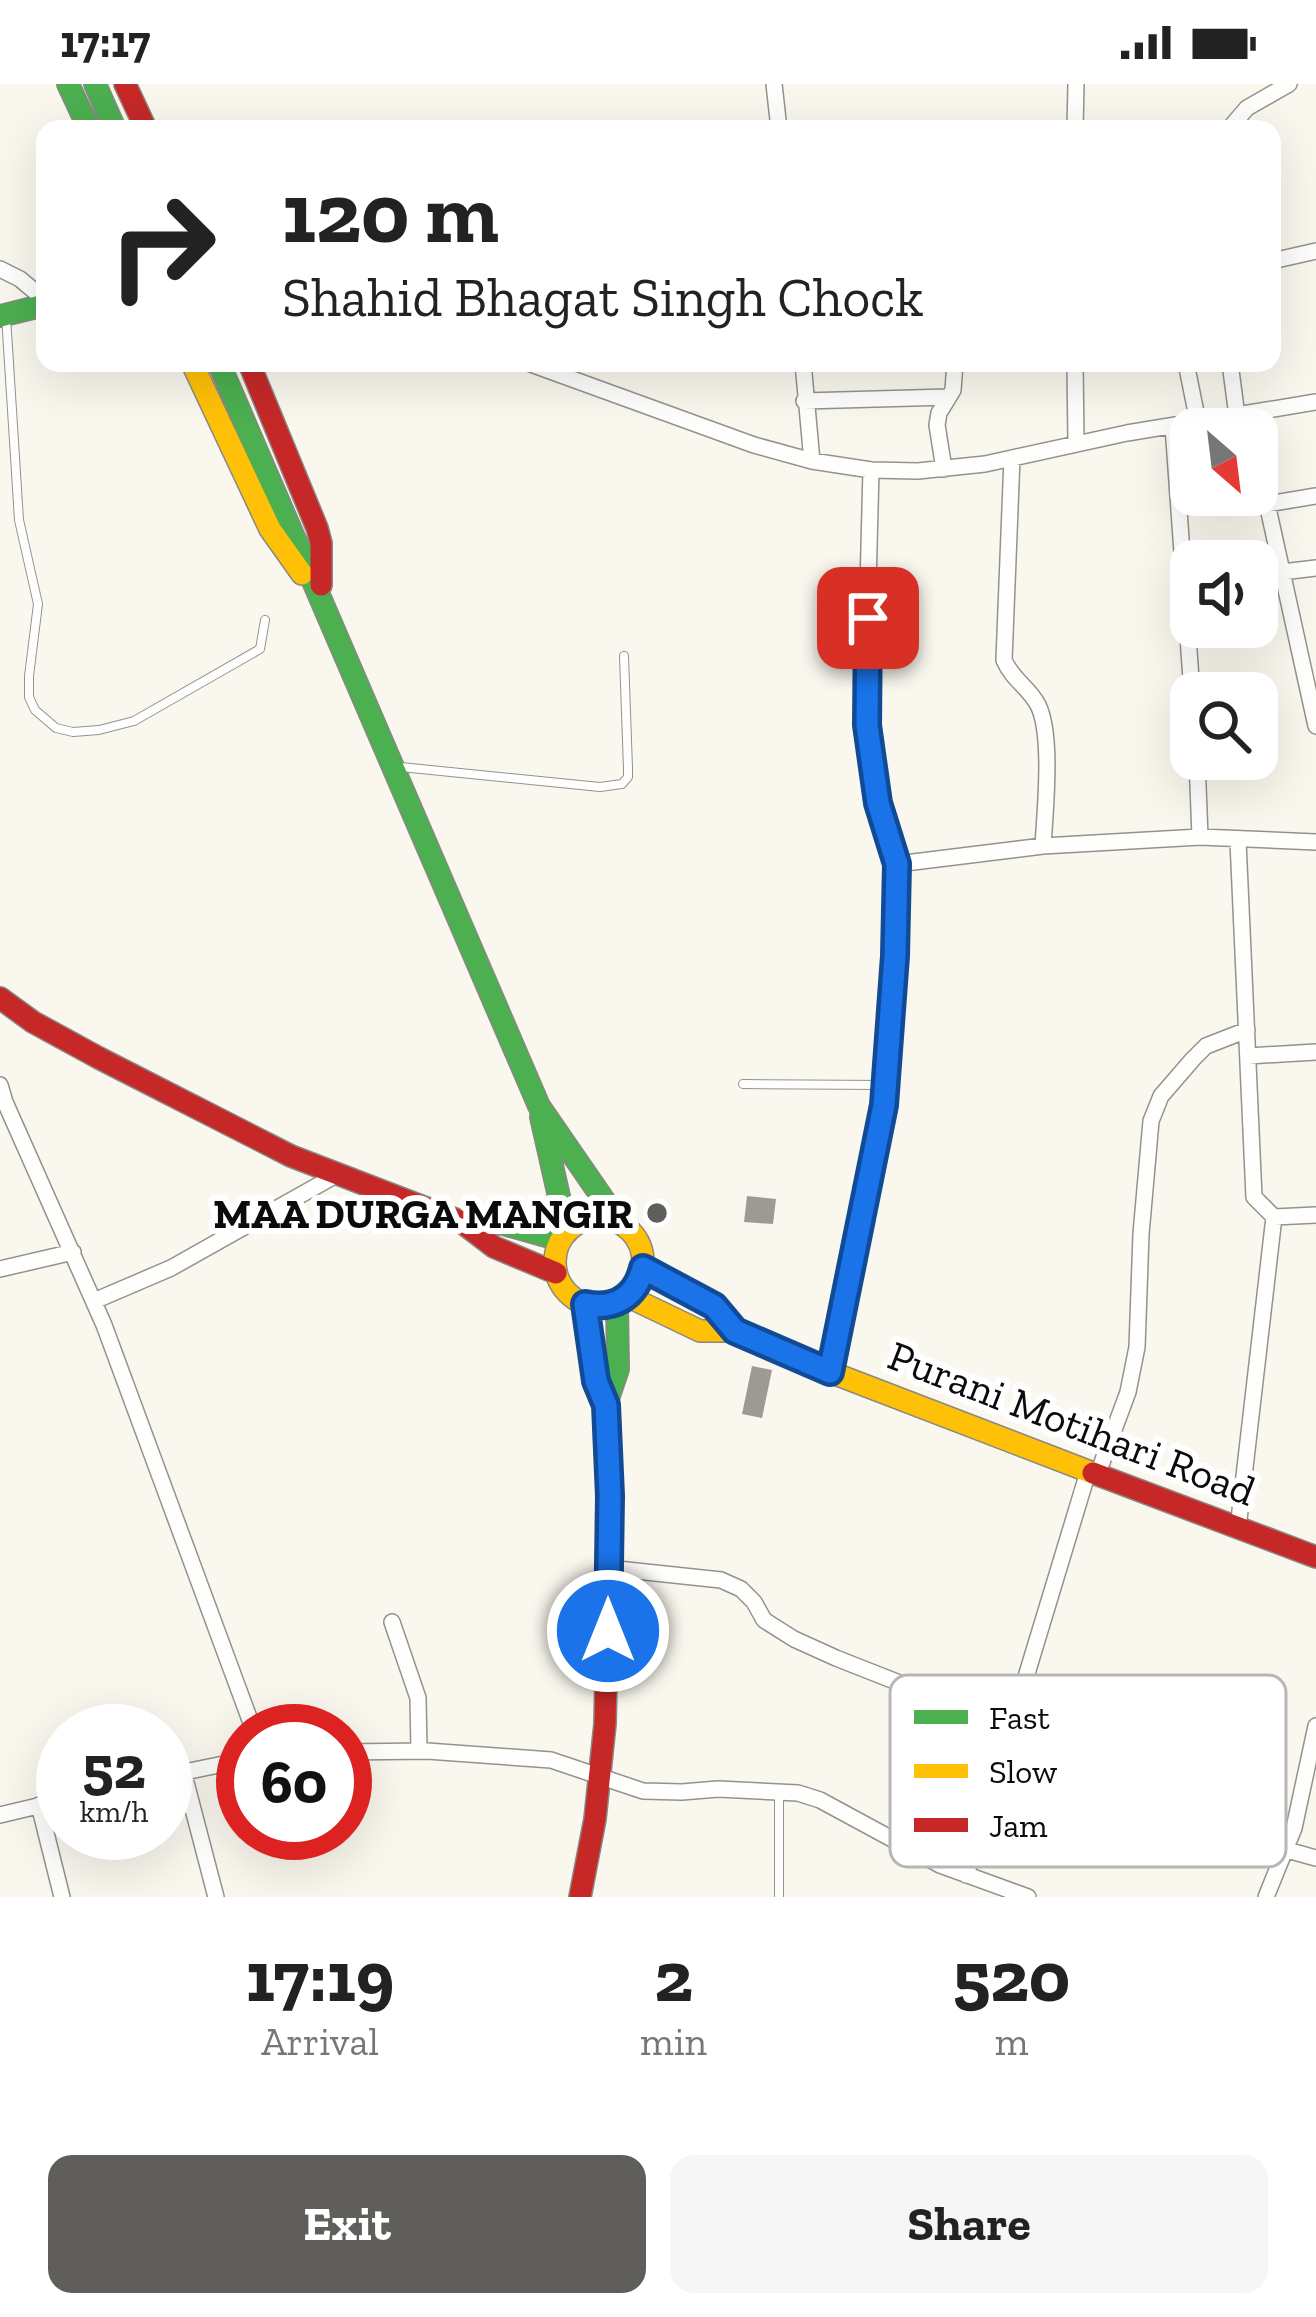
<!DOCTYPE html>
<style>
:root{--surface:#fff;--page:#f6f6f6;--text:#222;--muted:#767676;--accent:#5f5e5a}
body{margin:0;font-family:"Zilla Slab",serif;background:var(--page);color:var(--text);height:100vh;display:flex;flex-direction:column;font-size:45px;white-space:nowrap}
*{box-sizing:border-box;margin:0}
p{font-size:39px;color:var(--muted)}
.icon{flex:none;width:66px;height:66px;fill:none;stroke:currentColor;stroke-width:2;stroke-linecap:round;stroke-linejoin:round}
.map{position:relative;height:1813px;overflow:hidden}
.side{display:flex;flex-direction:column;background:var(--surface);flex:1}
.side>*{flex:none}
.top-card{position:absolute;left:36px;top:36px;width:1245px;height:252px;border-radius:24px;box-shadow:0 12px 48px #0002;background:#fff;color:var(--text);overflow:hidden}
.needle{width:78px;rotate:152deg}
.tools{position:absolute;left:1170px;top:324px;display:grid;gap:24px}
.tools a{display:grid;place-items:center;width:108px;height:108px;border-radius:24px;background:var(--surface);box-shadow:0 12px 48px #0002;font-size:60px}
.speed{position:absolute;left:36px;top:1620px;display:flex;gap:24px;font-size:60px;font-weight:700;text-align:center}
.speed>*{display:grid;place-content:center;width:156px;height:156px;border-radius:50%;background:var(--surface);box-shadow:0 12px 48px #0002;line-height:1}
.speed small{font-size:30px;font-weight:400}
.speed .limit{border:18px solid #d22;background:#fff;color:#111}
.pin{position:absolute;display:grid;place-items:center;width:102px;height:102px;color:#fff;margin:-51px;border-radius:24px;box-shadow:0 6px 18px #0006}
.me{position:absolute;width:132px;margin:-66px;rotate:0deg;stroke-linejoin:round;filter:drop-shadow(0 0 9px #0008)}
.turn{display:flex;align-items:center;gap:42px;height:252px;padding:0 48px;font-size:54px}
.turn .icon{width:156px;height:156px;stroke-width:2.5}
.turn b{display:block;font-size:84px;line-height:102px}
.eta{display:flex;justify-content:space-evenly;align-items:center;height:204px;text-align:center}
.eta b{font-size:72px;font-weight:800;line-height:84px}
.button{display:flex;gap:24px;margin-top:auto;padding:24px 48px}
.button a{flex:1;height:138px;border-radius:24px;background:var(--accent);color:#fff;font-size:48px;font-weight:800;line-height:138px;text-align:center}
.button a+a{background:var(--page);color:var(--text)}
.status{display:flex;justify-content:space-between;align-items:center;height:84px;padding:0 60px;background:var(--surface);direction:ltr}
.status svg{height:33px;fill:currentColor}
.map>svg:first-child{display:block}
</style>
<div class="status"><b>17:17</b><svg viewBox="0 0 49 12"><path d="M0 12V9h3v3zM5 12V6h3v6zM10 12V3h3v9zM15 12V0h3v12zM26 1h20v11H26zM47 4h2v5h-2z"/></svg></div>
<div class="map">
<svg width="1316" height="1813" viewBox="0 0 1316 1813">
<rect width="100%" height="100%" fill="#faf8ee"/>
<path fill="#9c9a94" d="M747,1112l29,3 -3,25 -29,-2z
M752,1282l20,4 -10,48 -20,-4z
M1087,1328l21,8 -9,24 -21,-8z"/>
<g fill="none" stroke-linecap="round" stroke-linejoin="round">
<g stroke="#93928d" stroke-width="10">
<path id="lane" d="M6,232l13,204 19,84 -9,72v21l6,13 21,18 17,4 26,-2 35,-9 126,-72 5,-29
M401,683l199,20 22,-3 6,-7v-9l-4,-112
M743,1000l141,1
M779,1707v106"/>
</g>
<g stroke="#93928d" stroke-width="18">
<path id="street" d="M774,0l5,45
M1075,45l1,-45
M1229,45l18,-21 42,-24
M1272,177l44,-10
M0,185l20,10 25,21
M528,279l226,82 58,16 59,9 47,1 67,-7 142,-31 189,-31
M803,279l9,98
M1075,279l1,80
M1186,279l12,59
M1230,279l7,53
M804,317l144,-4
M1173,342l19,267
M1012,374l-8,202c9,21 24,26 34,45 15,30 7,106 5,141
M1257,374l59,268
M944,385l-7,-44 2,-12 14,-23 2,-27
M1267,420l49,-8
M1282,488l34,-4
M1197,675l3,78
M1238,757l16,356 20,20 42,-2
M897,780l146,-18 157,-9 116,5
M1248,972l68,-4
M0,1001l5,17 99,223 150,406
M0,1185l73,-17
M94,1217l77,-33 167,-94
M830,1288l51,-244 14,-172 2,-92 -19,-61 -13,-101 6,-232
M1097,1392l31,-84 9,-45 4,-113 10,-113 10,-25 32,-37 13,-13 41,-16
M1238,1444l36,-311
M608,1484l113,12 20,9 13,13 10,18 30,19 42,19 175,69
M392,1538l26,76 1,53
M345,1668l82,-1 124,9 92,31 39,1 36,-3 80,4 22,7 120,65 88,32
M183,1687l33,126
M165,1692l78,-16
M39,1721l23,92
M0,1731l63,-15
M1287,1766l29,8
M966,1791l122,-403
M1266,1813l28,-69 22,-102"/>
</g>
<g stroke="#898884" stroke-width="24">
<path id="fast" d="M68,0l21,45
M95,0l20,45
M0,232l45,-11
M219,279l320,743 80,116
M541,1033l26,115
M461,1137l42,3 57,16
M606,1321l12,-36 -1,-67"/>
</g>
<g stroke="#898884" stroke-width="24">
<path id="slow" d="M192,279l78,166 32,45
M555 1178a44 44 0 1 1 88 0a44 44 0 1 1-88 0Z
M627,1212l73,35h35l95,41 263,101"/>
</g>
<g stroke="#898884" stroke-width="24">
<path id="jam" d="M125,0l21,45
M249,279l68,165 4,15v42
M0,914l33,24 66,36 192,98 169,65 34,26 62,26
M643,1184l71,39 21,24
M1093,1389l223,84
M580,1813l15,-78 10,-95 5,-229 -4,-90 -10,-24 -11,-77"/>
</g>
<use href="#lane" stroke="#fefefc" stroke-width="8"/>
<use href="#street" stroke="#fefefc" stroke-width="15"/>
<use href="#fast" stroke="#4caf50" stroke-width="21"/>
<use href="#slow" stroke="#ffc107" stroke-width="21"/>
<use href="#jam" stroke="#c62828" stroke-width="21"/>
</g>
<g fill="none" stroke-linecap="round" stroke-linejoin="round">
<g stroke="#114b97" stroke-width="30">
<path id="route" d="M608,1547l2,-135 -4,-91 -10,-24 -11,-77c29,6 51,-7 58,-36l71,38 21,25 95,41 54,-267 11,-149 2,-92 -19,-61 -11,-78 1,-107"/>
</g>
<use href="#route" stroke="#1a73e8" stroke-width="21"/>
</g>
<circle fill="#5f5e5a" stroke="#fff" stroke-width="4.5" cx="657" cy="1129" r="12"/>
<g text-anchor="middle" dominant-baseline="central" stroke-width="12" stroke-linejoin="round" paint-order="stroke">
<g font-size="42" font-weight="bold" fill="#0b0b0b" stroke="#fff" text-anchor="end">
<text x="633" y="1129">MAA DURGA MANGIR</text>
</g>
<g font-size="42" fill="#0b0b0b" stroke="#fff">
<text transform="translate(1072 1339) rotate(21)">Purani Motihari Road</text>
</g>
</g>
<rect x="890" y="1591" width="396" height="192" rx="18" fill="#fff" stroke="#b6b6b6" stroke-width="3"/>
<rect x="914" y="1626" width="54" height="14" fill="#4caf50"/>
<rect x="914" y="1680" width="54" height="14" fill="#ffc107"/>
<rect x="914" y="1734" width="54" height="14" fill="#c62828"/>
<g font-size="33" fill="#0b0b0b">
<text x="989" y="1645">Fast</text>
<text x="989" y="1699">Slow</text>
<text x="989" y="1753">Jam</text>
</g>
</svg>
<div class="tools">
<a><svg class="needle" viewBox="-14 -14 28 28"><path d="M0-13l5 13h-10z" fill="#e53935"/><path d="M0 13l5-13h-10z" fill="#767676"/></svg></a>
<a><svg class="icon" aria-label="sound" viewBox="0 0 24 24"><path d="M4 9h4l5-4v14l-5-4H4zM17 9q2 3 0 6"/></svg></a>
<a><svg class="icon" aria-label="search" viewBox="0 0 24 24"><circle cx="10" cy="10" r="6"/><path d="M15 15l6 6"/></svg></a>
</div>
<div class="speed"><div>52<small>km/h</small></div><div class="limit">60</div></div>
<div class="pin" style="left:868px;top:534px;background:#d93025"><svg class="icon" aria-label="arrive" viewBox="0 0 24 24"><path d="M6 21V4h12l-3 4 3 4H6"/></svg></div>
<svg class="me" style="left:608px;top:1547px" viewBox="-20 -20 40 40"><circle r="17" fill="#1a73e8" stroke="#fff" stroke-width="3"/><path d="M0-11L8 9 0 5-8 9z" fill="#fff"/></svg>
<div class="top-card">
<div class="turn"><svg class="icon" aria-label="right" viewBox="0 0 24 24"><path d="M7 20v-9h11M14 6l5 5-5 5"/></svg><div><b>120 m</b>Shahid Bhagat Singh Chock</div></div>
</div>
</div>
<section class="side">
<div class="eta">
<div><b>17:19</b><p>Arrival</p></div>
<div><b>2</b><p>min</p></div>
<div><b>520</b><p>m</p></div>
</div>
<div class="button"><a>Exit</a><a>Share</a></div>
</section>
